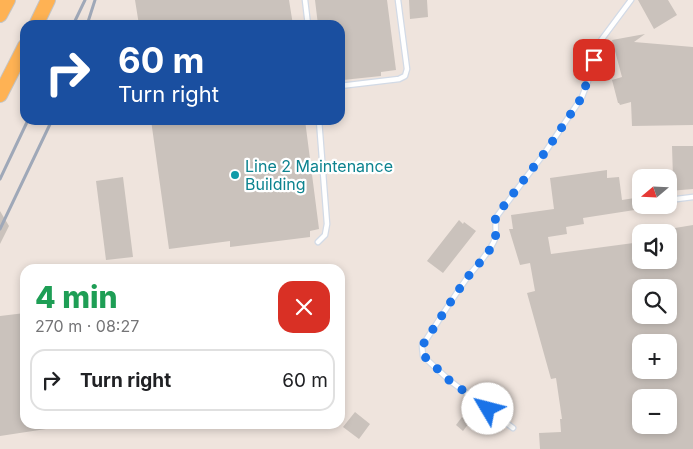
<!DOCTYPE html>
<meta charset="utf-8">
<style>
:root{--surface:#fff;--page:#f6f6f6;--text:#202124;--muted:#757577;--line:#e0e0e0}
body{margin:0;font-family:Inter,sans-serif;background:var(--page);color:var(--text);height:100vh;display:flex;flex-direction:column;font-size:19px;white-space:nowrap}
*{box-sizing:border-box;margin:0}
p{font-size:16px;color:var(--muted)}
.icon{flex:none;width:28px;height:28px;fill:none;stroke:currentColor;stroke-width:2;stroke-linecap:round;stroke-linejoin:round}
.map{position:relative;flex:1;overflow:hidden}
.drawer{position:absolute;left:20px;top:264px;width:325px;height:165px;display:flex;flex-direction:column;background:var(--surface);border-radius:15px;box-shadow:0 2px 8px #0003}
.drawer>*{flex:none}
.banner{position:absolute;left:20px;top:20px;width:325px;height:105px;border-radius:15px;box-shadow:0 2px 8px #0003;background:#1a4fa0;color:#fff;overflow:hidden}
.needle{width:32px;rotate:251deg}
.fabs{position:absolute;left:632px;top:169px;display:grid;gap:10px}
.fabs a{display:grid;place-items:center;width:45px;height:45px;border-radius:10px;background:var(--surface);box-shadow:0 2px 8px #0003;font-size:25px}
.pin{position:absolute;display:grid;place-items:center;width:42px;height:42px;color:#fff;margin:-21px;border-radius:10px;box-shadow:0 2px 8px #0006}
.me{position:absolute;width:55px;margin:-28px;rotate:307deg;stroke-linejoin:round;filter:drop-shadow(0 0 4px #0008)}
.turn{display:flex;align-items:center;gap:18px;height:105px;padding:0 15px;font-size:22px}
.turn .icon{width:65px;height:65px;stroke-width:2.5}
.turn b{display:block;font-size:35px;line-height:42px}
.round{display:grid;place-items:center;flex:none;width:52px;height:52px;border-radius:15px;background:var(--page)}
.head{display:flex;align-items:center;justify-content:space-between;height:85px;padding:0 15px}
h1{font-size:30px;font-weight:800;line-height:38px;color:#1e9e55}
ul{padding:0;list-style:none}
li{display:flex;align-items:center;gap:15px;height:62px;margin:0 10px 8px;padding:0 5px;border:2px solid var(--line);border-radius:15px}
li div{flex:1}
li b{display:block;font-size:19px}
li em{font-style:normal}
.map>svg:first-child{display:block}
</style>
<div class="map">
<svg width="693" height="449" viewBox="0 0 693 449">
<rect width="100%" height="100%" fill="#efe4dd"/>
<path fill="#cac2bc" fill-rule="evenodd" d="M135,0h154l4,25h-154z
M315,0h72l9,70 -15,2v4l-38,4v-2h-3v-53h-22z
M409,0h18l1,17 -18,2z
M638,0h30l9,15 -23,14z
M645,34l-11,8 59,5v78l-61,1 -1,-24 -11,3 -1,-2h-1l-6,-23 10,-3 -10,-37z
M151,120h154l14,109 -9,2v6l-80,10v-6l-61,8z
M672,146h21v43l-24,2v-12l4,-1z
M607,170v8l12,-1 3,23 19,-3v12l-58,9 1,6 -18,3 1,7 -19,3 3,17 90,-12v18h28v-31l24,-4v224h-153l-1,-16 22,-1 -1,-13h2l-6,-41 -5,1 -24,-86 8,-2 -5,-28 -10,2 -11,-36h4l-2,-14 43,-6 -4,-31zM641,288h28l3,27h-31zM641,342h28v28h-28zM641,398h28v12l5,15h-33z
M123,177l10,80 -27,3 -10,-79z
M0,211l9,15 -9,18z
M459,220l4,4 1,-2 12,9 -33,42 -16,-12z
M25,313v111h21v5l-46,7v-120z
M355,412l15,12 -11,15 -16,-12z
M462,417l7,6 -6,8 -7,-6z"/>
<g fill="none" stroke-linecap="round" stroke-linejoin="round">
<g stroke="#d2dae6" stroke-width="7">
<path id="service" d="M305,0l3,25
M340,86l59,-7 6,-3 2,-7 -9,-69
M669,200l24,-3
M318,242l7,-7 2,-11 -8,-104
M144,269h1
M513,428l-64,-48 -26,-24 -1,-10c16,-24 31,-49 48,-72 9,-11 20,-22 25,-35 2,-8 -1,-16 2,-23l49,-65 36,-54 9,-24 5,-26 35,-47"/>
</g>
<g stroke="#c4c4c4" stroke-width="16">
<path id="primary" d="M0,15l8,-15
M36,25l12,-25
M0,95l25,-49"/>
</g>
<use href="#service" stroke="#fff" stroke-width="4.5"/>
<use href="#primary" stroke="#feb254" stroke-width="14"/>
<path stroke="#9fa8b8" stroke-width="3" d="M73,25l12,-25
M87,25l8,-25
M0,179l28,-59
M0,229l52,-109"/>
</g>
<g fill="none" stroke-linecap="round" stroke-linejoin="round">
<path stroke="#1a73e8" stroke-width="9" stroke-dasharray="0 16.2" d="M488,409l-39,-29 -25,-24 -2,-10c16,-24 31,-49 48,-72 9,-11 20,-21 25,-35 2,-8 -1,-16 1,-23l50,-65 36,-54 12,-37"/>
</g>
<circle fill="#0f9aa8" stroke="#fff" stroke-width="2" cx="235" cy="175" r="5"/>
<g text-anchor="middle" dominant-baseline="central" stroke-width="4.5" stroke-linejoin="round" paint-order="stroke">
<g font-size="16" fill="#0d838f" stroke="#fff" text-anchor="start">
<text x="245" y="166">Line 2 Maintenance<tspan x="245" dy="18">Building</tspan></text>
</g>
</g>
</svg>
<div class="fabs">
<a><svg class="needle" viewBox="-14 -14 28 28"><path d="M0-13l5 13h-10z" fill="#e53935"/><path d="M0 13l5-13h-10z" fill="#757577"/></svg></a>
<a><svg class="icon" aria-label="sound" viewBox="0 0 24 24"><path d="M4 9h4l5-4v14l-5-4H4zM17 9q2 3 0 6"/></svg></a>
<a><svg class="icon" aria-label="search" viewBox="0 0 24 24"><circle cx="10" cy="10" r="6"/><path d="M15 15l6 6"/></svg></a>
<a>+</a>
<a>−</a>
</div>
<div class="pin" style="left:594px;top:60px;background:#d93025"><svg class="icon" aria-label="arrive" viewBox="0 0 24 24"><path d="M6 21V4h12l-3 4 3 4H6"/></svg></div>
<svg class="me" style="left:488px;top:409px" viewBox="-20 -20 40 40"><circle r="19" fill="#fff"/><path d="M0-13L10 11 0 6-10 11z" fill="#1a73e8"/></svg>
<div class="banner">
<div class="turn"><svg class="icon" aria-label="right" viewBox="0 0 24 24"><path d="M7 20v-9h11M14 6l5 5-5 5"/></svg><div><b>60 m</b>Turn right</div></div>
</div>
<section class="drawer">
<div class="head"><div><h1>4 min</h1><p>270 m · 08:27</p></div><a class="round" style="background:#d93025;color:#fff"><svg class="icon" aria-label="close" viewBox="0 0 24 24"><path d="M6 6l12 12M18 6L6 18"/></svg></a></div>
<ul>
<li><svg class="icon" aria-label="right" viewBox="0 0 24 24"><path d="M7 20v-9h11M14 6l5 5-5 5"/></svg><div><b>Turn right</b></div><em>60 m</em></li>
</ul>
</section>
</div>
